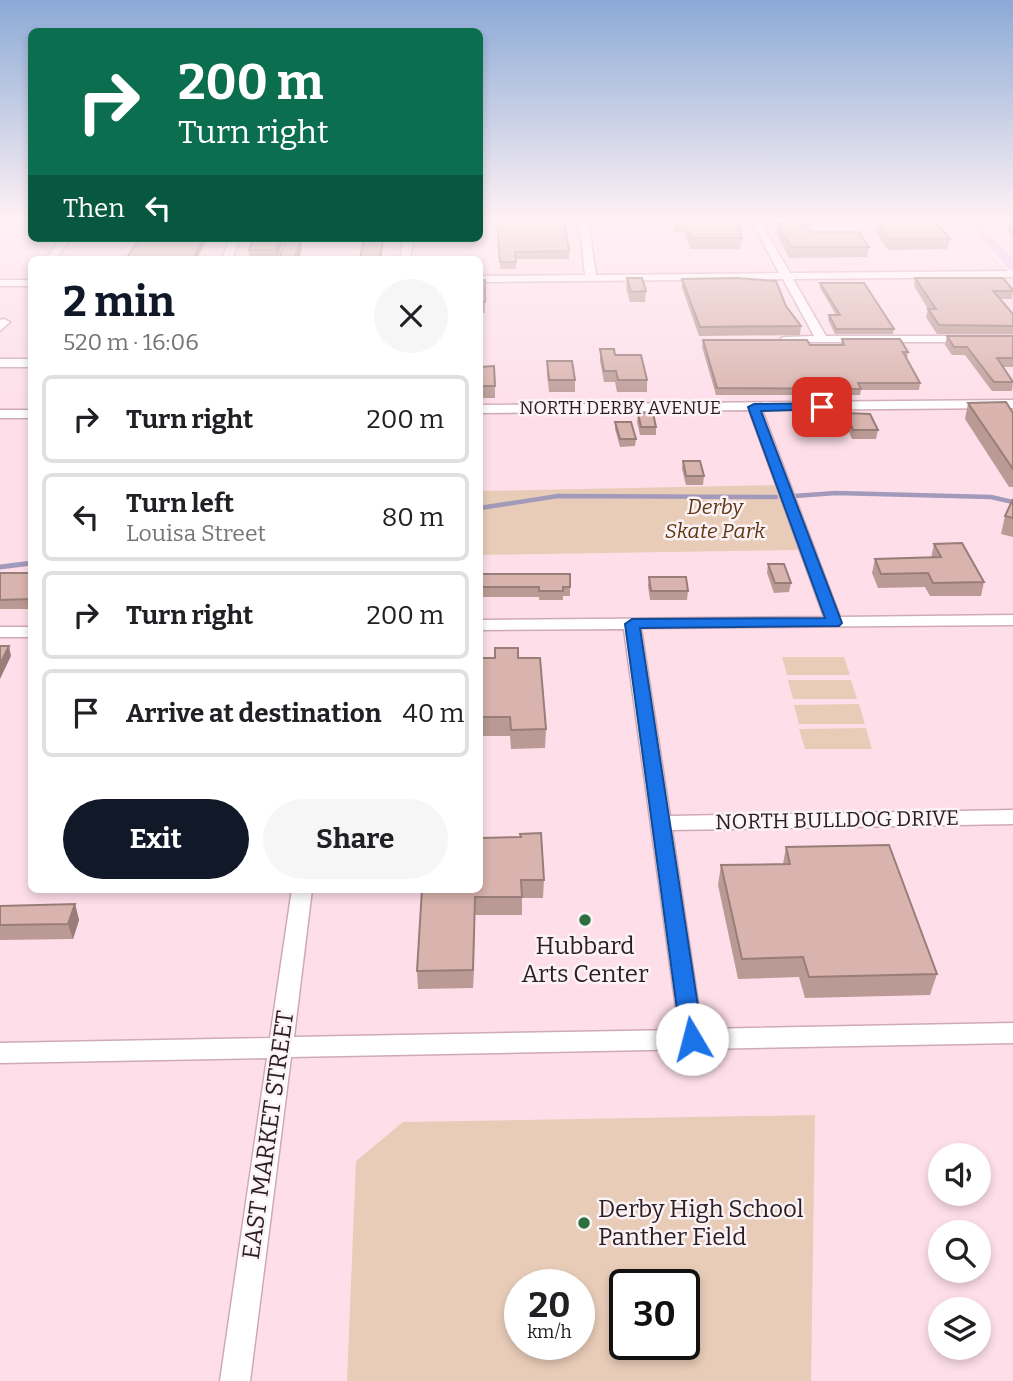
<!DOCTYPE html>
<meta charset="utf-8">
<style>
:root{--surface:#fff;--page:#f6f6f6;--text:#202124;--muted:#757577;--line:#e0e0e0;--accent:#111827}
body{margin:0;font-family:Bitter,serif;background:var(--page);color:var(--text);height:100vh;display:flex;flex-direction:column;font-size:26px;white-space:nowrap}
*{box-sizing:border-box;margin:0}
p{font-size:23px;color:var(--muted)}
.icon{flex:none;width:38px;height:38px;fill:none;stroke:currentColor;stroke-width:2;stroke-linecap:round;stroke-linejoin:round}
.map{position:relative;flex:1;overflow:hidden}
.drawer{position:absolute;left:28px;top:256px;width:455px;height:637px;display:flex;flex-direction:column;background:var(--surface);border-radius:10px;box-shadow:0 4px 10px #0003}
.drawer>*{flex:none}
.banner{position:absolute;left:28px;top:28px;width:455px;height:214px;border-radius:10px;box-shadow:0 4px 10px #0003;background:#0b6e4f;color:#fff;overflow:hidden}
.buttons{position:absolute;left:928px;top:1143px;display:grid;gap:14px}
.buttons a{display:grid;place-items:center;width:63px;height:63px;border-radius:50%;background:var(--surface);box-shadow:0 4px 10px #0003;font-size:35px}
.speed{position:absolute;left:504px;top:1269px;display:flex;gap:14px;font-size:35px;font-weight:700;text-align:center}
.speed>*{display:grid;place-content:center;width:91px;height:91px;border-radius:50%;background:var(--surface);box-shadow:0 4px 10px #0003;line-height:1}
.speed small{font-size:18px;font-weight:400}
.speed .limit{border:4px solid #111;border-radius:10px;background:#fff;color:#111}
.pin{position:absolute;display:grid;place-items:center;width:60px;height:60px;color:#fff;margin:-30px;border-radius:14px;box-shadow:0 4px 10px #0006}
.me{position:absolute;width:77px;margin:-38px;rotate:352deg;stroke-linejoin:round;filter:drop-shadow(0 0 5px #0008)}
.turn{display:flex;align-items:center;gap:24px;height:147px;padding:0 35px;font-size:32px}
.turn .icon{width:91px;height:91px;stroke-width:2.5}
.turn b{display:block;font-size:49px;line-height:60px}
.then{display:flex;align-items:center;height:66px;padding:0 35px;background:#0003;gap:14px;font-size:26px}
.round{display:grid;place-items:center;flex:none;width:74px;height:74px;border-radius:37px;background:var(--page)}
.head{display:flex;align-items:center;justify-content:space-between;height:119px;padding:0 35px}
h1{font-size:42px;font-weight:700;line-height:52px;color:var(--accent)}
.action{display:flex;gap:14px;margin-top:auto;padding:14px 35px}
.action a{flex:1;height:80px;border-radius:42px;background:var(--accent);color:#fff;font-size:28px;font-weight:700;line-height:80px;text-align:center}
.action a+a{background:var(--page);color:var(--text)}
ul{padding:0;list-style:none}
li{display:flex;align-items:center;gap:21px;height:88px;margin:0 14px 10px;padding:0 21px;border:4px solid var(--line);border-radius:10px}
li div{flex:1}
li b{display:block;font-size:26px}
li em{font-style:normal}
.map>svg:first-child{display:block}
</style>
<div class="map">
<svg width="1013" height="1381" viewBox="0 0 1013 1381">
<rect width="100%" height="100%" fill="#fedfe9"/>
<path fill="#e8ccb8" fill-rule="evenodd" d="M776,485l23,65 -319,5v-64z
M782,657h62l6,18h-63z
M788,680h63l6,19h-64z
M859,704l6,20h-66l-5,-19z
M866,728l6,21h-67l-6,-20z
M815,1115l-4,266h-464l9,-220 47,-39zM579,1284v60h-59v-60zM684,1284v60h-59v-60z"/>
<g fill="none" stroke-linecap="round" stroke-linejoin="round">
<path stroke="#a19aba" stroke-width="4.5" d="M794,496l42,-3 155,4 22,5
M480,508l78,-12 218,1"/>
<path stroke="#a19aba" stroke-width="5" d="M0,567l32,-4"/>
<g stroke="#cfaab6" stroke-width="3">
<path id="minor" d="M579,220h9l8,55 183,-2 -28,-53h8l31,53 223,-2v6l-220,2 33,57h187v6h-232v-4l4,-1 29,-1 -31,-57 -303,3v-6l105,-1z
M61,238h10l-15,21h-10z
M230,238h10l-8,21h-10z
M404,238h10l-4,21h-10z
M0,280h32v6h-32z
M4,319l6,3 -10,9v-11z
M0,359h32v8h-32z
M1013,400v8l-251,2 78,207 173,-2v10l-372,3 29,188 343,-6v14l-341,6 30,199 311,-6v20l-722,14 -41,324h-30l47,-323 -267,5v-20l270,-5 22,-149h20l-18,148 385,-7 -55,-401 -144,1v-10l344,-3 -75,-207 -269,3v-8z
M0,410h32v8h-32z
M0,627h32v10h-32z"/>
</g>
<g stroke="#fff" stroke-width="3">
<path id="major" d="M965,220h12l36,38v12l-5,-1z"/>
</g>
<use href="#minor" fill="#fff" fill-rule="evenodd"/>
<use href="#major" fill="#f2c5f2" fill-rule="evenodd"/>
</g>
<path fill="#bb9a95" d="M497,220l72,31v8h-53v10h-16z
M671,220h72l-1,11h-2l2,7 -2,11h-50l-6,-17h-10z
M877,222l73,17 -3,10 -59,1 -13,-18z
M1009,222h4v16l-6,-7z
M777,223l33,9 59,15 -2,10 -78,1 -13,-25z
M250,238h32l1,3 -6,18h-27l-1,-9 2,-5z
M431,238h20v1h-20z
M627,278l19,13 -1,11h-15l-4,-14z
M915,278l98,12 -1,9h-11l12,15v20h-76l-11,-17 2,-8 -14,-23z
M682,279l104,27 15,20 -1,9 -101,1 -17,-48z
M480,280h5v33h-5z
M820,283l74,46 -1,5h-58l-7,-14 1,-5h7l-16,-27z
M947,336h66v31h-10l10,14 -1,10h-20l-27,-36h-13l-7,-10z
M842,339l66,13 -1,7 13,24 -1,7h-58l-1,5h-144l-14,-48 1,-7 107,5h31z
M600,349l15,6 32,25v12h-30l-2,-10h-11l-4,-21z
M547,361l28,19v12h-26l-2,-19z
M480,367l15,19v12h-15z
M968,403l45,10v74h-4l-44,-68z
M638,413l18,14v8h-16l-3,-13z
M846,413l32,17 -2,9h-24l-7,-17z
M615,422l21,17 -1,7 -15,1 -5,-18z
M683,461l21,15 -1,9h-17l-4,-16z
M1013,499v38l-12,-3 4,-18z
M934,544l50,38 -3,14h-51l-5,-9 -47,1 -6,-15 3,-14 56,-1z
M768,564l23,19 -2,9 -15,1 -7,-20z
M0,573h32v36h-32z
M480,574h90v22h-7v4h-24v-3h-59z
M649,577l39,14 -1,9h-37l-2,-14z
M480,658h38l28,71 -1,19 -34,1 -1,-13h-30z
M480,838l64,42 -1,18h-21v17h-47l-2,73 -55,1 -1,-18z
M786,847l151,127 -7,21 -125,3 -6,-21 -61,2 -20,-94 3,-20 62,-1z
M75,904l4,16 -6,19 -73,1v-34z"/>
<path fill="#987d79" d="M202,238h5l-10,21h-4z
M280,238h2l1,3 -6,18 -1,-9z
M383,238h1l-3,21h-1z
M301,239l1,10 -3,10h-5z
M9,646l2,10 -11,23v-15z
M475,897v18l-2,73v-18z
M75,904l4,16 -6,19 -5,-15z"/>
<path fill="#d9b3ad" stroke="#987d79" stroke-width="2" d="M497,220h67l5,31 -54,1 1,10h-16z
M675,220h68h-4l-1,3 4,15h-51l-6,-17h-10z
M804,222l6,10h49l10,15h-78l-14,-24z
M877,222h58l15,17h-60z
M140,238h62l-9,21h-67z
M254,238h26l-4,12h-27z
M364,238h19l-3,21h-20z
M286,239h15l-7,20h-15z
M627,278h15l4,13 -15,1z
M736,278l40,3 10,25 15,20 -101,1 -18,-48z
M915,278h88l10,12v1h-20l20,23v12l-74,-1 -11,-16h8z
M480,280h5v22h-5z
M820,283h44l30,46h-58l-7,-14h11z
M947,336h66v22h-16l16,24h-19l-27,-35h-13z
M842,339h58l8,13h-5l17,31h-62l3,6 -144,-1 -14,-48h104l3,5h34z
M600,349h14l1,6h26l6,25h-29l-2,-9h-12z
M547,361h25l3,19h-26z
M494,366l1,20h-15v-19z
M1006,402l7,11v56l-45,-66z
M638,413h15l3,14h-15z
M846,413l24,1 8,16h-25z
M615,422h16l5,17h-16z
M683,461h17l4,15h-18z
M1013,499v19l-8,-2z
M962,543l22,39 -51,1 -5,-10 -47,1 -6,-15 66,-2 -7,-13z
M768,564h16l7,19h-16z
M0,573h32v26l-32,1z
M480,574h90v13h-7v4h-24v-4h-59z
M649,577h37l2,14h-37z
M0,646h9l-9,18z
M495,648h23v10h22l6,71 -35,1 -1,-13h-30v-59h15z
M541,833l3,47h-23l1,17h-47l-2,73 -56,1 5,-82h58v-51l41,-1 -1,-3z
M889,845l48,129 -128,3 -6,-20 -61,2 -21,-94 69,-1 -4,-17z
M75,904l-7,20 -68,1v-19z"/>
<linearGradient id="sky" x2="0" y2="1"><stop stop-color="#8baad6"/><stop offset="0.53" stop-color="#fff1f5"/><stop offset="1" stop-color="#fff1f5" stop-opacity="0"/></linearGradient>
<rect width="1013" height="413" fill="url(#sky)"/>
<path fill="#1a73e8" stroke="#114b97" stroke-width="2" d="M822,403l6,4 -2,2 -65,2 81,212 -3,3 -199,2 63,411 -3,6 -8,3 -7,-3 -4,-6 -56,-415 7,-5 193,-1 -77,-211 6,-3z"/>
<g fill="#2c713d" stroke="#fbf3f6" stroke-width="2.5">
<circle cx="585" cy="920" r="7"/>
<circle cx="584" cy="1223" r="7"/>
</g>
<g text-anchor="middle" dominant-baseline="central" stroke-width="5" stroke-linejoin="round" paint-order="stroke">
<g font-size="18" fill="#2b1d22" stroke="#fbf3f6">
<text x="620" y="408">NORTH DERBY AVENUE</text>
</g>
<g font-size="21" font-style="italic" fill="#623814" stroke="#fbf3f6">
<text x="715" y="507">Derby<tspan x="715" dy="24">Skate Park</tspan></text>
</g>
<g font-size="21" fill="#2b1d22" stroke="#fbf3f6">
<text transform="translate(837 820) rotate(-1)">NORTH BULLDOG DRIVE</text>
</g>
<g font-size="24" fill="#2b1d22" stroke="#fbf3f6">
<text x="585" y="946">Hubbard<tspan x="585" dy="28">Arts Center</tspan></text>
<text x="598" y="1209" text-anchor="start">Derby High School<tspan x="598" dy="28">Panther Field</tspan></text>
</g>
<g font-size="24" fill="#2b1d22" stroke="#fbf3f6">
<text transform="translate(268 1135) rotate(-82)">EAST MARKET STREET</text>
</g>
</g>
</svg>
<div class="buttons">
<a><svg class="icon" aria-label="sound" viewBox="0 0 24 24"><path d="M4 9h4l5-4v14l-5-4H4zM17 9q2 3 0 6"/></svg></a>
<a><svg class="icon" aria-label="search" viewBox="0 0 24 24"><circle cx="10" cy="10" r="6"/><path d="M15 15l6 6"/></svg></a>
<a><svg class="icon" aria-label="layers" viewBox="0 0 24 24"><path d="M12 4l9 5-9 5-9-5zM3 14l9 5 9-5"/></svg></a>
</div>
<div class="speed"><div>20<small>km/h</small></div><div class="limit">30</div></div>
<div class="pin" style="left:822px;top:407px;background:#d93025"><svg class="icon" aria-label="arrive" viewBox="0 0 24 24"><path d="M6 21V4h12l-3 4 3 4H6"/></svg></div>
<svg class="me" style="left:692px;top:1039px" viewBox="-20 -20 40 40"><circle r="19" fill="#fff"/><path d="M0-13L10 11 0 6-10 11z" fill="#1a73e8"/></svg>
<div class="banner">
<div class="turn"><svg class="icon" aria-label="right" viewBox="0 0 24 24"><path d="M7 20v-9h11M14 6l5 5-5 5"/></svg><div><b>200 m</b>Turn right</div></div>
<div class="then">Then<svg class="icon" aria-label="left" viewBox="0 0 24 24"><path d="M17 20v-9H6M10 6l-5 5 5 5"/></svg></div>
</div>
<section class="drawer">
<div class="head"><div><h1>2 min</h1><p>520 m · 16:06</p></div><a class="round"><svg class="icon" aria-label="close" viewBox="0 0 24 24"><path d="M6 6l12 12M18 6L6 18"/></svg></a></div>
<ul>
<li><svg class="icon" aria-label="right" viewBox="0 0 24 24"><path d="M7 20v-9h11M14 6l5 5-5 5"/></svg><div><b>Turn right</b></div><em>200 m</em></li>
<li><svg class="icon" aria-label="left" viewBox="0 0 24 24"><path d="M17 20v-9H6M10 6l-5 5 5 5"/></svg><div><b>Turn left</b><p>Louisa Street</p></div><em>80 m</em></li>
<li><svg class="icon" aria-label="right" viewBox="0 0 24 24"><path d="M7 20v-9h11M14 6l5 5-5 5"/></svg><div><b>Turn right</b></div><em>200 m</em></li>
<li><svg class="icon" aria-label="arrive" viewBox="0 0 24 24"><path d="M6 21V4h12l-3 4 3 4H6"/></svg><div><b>Arrive at destination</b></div><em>40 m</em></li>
</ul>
<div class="action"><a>Exit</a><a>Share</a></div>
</section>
</div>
